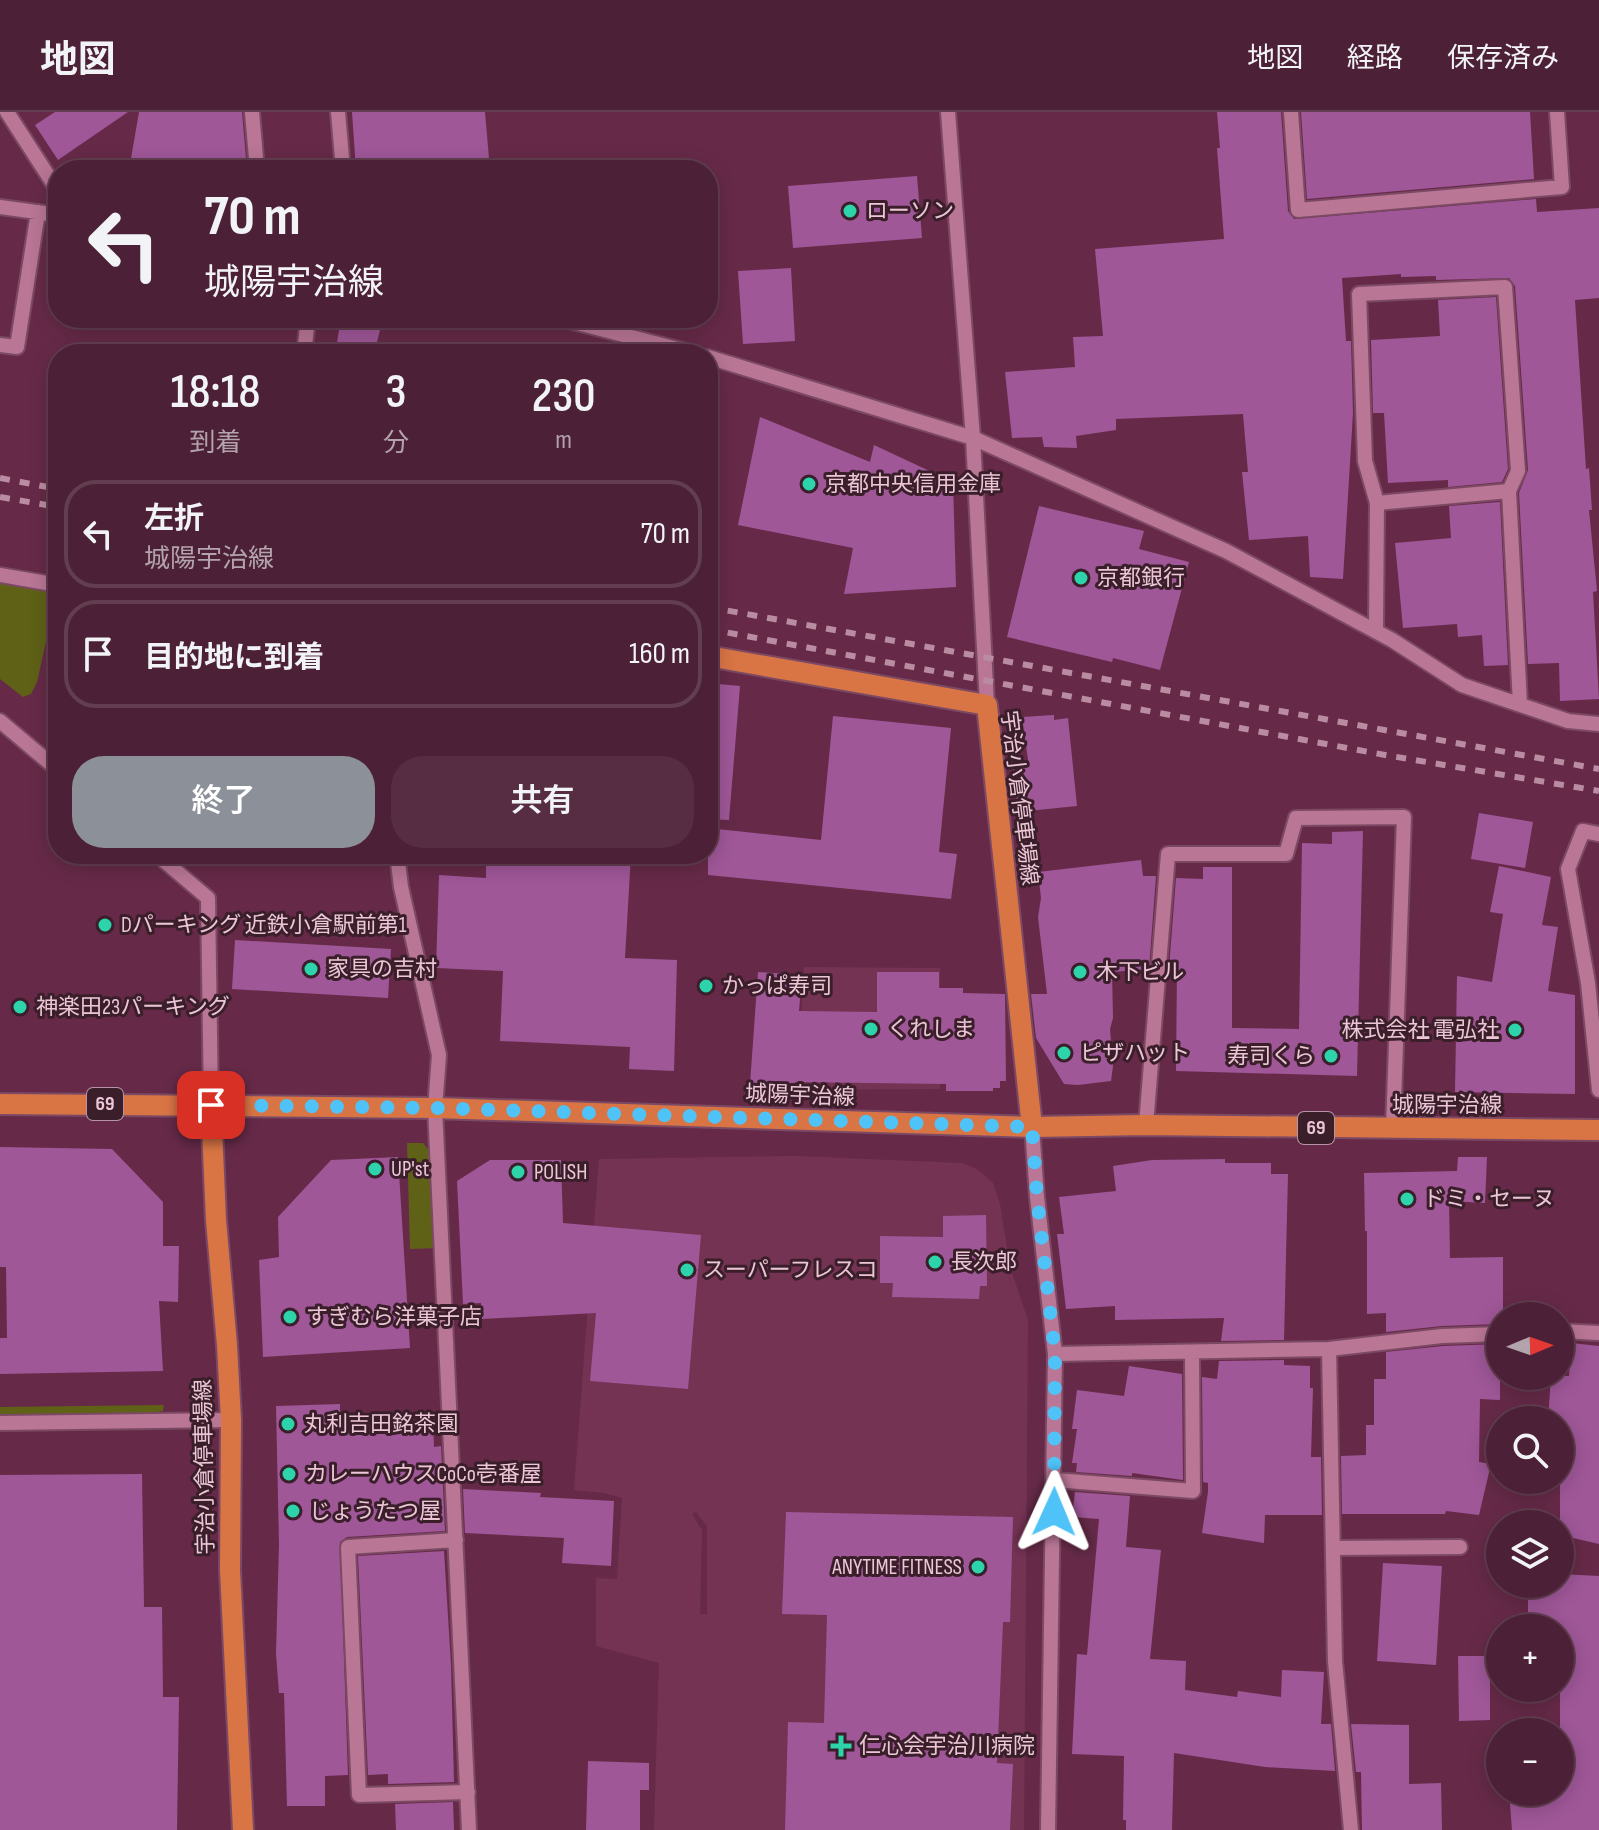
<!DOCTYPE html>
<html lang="ja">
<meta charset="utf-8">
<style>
:root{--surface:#4c2036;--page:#562d42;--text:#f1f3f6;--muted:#b2a3ad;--line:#633e51;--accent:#8c9099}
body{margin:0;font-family:"Sofia Sans Condensed","Noto Sans JP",sans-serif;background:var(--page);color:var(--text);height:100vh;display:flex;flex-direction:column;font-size:30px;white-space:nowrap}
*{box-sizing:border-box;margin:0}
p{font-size:26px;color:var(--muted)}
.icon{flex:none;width:44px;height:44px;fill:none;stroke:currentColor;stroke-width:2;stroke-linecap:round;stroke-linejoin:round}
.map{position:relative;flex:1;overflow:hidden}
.side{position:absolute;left:48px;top:232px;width:670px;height:520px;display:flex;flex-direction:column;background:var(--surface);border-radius:32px;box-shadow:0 4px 20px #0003,0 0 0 2px var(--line)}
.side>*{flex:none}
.hud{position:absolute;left:48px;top:48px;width:670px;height:168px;border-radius:32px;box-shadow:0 4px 20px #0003,0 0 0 2px var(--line);background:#4c2036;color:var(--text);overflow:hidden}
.needle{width:52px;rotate:88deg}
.tools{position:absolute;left:1486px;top:1190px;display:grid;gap:16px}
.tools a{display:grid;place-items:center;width:88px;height:88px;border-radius:50%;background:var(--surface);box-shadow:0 4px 20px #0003,0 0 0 2px var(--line);font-size:40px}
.pin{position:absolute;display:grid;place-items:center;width:68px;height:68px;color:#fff;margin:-34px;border-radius:16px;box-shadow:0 4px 12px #0006}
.me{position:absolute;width:88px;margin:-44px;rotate:1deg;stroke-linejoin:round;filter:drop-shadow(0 0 6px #0008)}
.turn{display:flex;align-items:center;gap:28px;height:168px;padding:0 24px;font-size:36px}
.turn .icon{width:104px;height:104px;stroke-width:2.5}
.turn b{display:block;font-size:56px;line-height:68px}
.eta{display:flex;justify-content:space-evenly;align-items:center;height:136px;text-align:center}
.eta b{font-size:48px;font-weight:600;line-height:56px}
.primary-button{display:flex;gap:16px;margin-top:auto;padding:16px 24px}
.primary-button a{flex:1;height:92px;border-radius:32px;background:var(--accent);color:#fff;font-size:32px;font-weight:600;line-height:92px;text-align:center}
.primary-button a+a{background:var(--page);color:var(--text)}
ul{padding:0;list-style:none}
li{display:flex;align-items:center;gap:24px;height:108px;margin:0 16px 12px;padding:0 8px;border:4px solid var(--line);border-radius:32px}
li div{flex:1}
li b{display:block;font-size:30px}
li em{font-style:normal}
header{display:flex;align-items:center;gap:48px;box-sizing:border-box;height:112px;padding:0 40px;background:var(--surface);border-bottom:2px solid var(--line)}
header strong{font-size:38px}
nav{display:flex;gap:44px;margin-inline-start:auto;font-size:28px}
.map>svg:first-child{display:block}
</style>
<header>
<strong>地図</strong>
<nav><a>地図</a><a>経路</a><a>保存済み</a></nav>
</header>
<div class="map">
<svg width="1599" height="1718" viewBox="0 0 1599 1718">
<rect width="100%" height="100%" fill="#662a48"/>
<path fill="#753354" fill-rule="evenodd" d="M804,855l136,1v121l-143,1z
M795,1044l167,7 15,6 16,14 7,21 10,63 18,53 -4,510h-370l5,-167 -63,-17v-68l21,1 5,-81 -18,-5 -30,-3 25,-331zM696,1400l11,14v88h-7l2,-84 -10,-16z"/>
<path fill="#5f6117" d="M0,471l58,5 -21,94 -6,12 -8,3 -23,-18z
M407,1031h16l12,14 4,91 -29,1z
M164,1293l-1,6 -22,4 -141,2v-10z"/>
<path fill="#9f5798" d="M55,0h73l-70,48 -23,-35z
M139,0h103l5,58h-118z
M352,0h133l5,58h-134z
M1217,0h64l7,99 6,8 242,-20 1,13 62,-4v90l-24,2 11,169 3,-1 3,42h-3l8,81 -4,1 6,107 -39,2 -1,-38 -31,1 -9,-171 9,-23 -13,-184 -6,-8 -73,2v-4l-35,1v-3l-59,4 4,63h5l2,72 -10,166 -33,-2 -2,-41 -59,4 -7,-68h6l-5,-58 -127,5v11l-40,6 1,12 -33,-1 -2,-10 -30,1 -7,-66 70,-5 -2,-30 30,-1 -8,-87 129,-10 -7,-91h3z
M1301,0h229l4,67 -227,20z
M917,64l5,62 -129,10 -5,-62z
M791,156l4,73 -52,3 -5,-73z
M1496,185l12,172 -6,13 -54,5v-7l-60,3 -4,-70h-11l-2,-73 69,-4 -2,-36z
M341,206h42l-9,36h-39z
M760,305l110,45 4,-17 79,37 3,105 -112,7 9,-46 -115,-23z
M1500,390l8,163 -24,1 -2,-31 -24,2 -1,-13 -54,4 -8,-85 56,-5 -2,-32z
M1039,394l105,25 -5,18 50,13 -29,108 -47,-12 -1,4 -105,-25z
M708,571l32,3 -11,134 -21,-1z
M1054,603v5l14,-2 9,88 -59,6 -5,-43 16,-2 -7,-50z
M833,604l118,12 -12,124 18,2 -6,45 -243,-24v-47l113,12z
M1479,701l54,9 -8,46 -54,-9z
M1363,719l-6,245 -181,-5 1,-104 -8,1 7,-90 27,1v-12h29v161l67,1 3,-186 30,1v-12z
M486,742h145l-6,104 52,2 -3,111 -45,-2 1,-22 -130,-6 3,-70 -67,-3 3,-93 47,3z
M1141,748l2,16h13l-7,93 -37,3 1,46 -3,11 3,37 -2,15 -33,4 -14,-1 -28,-46 -5,-44h16l-9,-77 3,-19 -3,-26z
M1499,754l52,11 -9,48 16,2 -10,64 27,4v99l-120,-2 2,-116 35,6 11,-68 -13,-2z
M235,828l156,9 -3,49 -156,-9z
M758,860l44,3 -3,36 78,1v-40h62v16h24v5l42,1 1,87h-6v7h-7v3h-47v-7l-151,-2v5l-45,-3z
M0,1035l112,2 51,53v44h16l-1,56 -19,-1 4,70 -163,3v-36h7l-1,-71h-6z
M398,1045l12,191 -147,9 -4,-97 20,-3 -1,-40 53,-57z
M1458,1045h29l-2,46 -36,-2 1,57 53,-1v59h-3v8l-58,2 -56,6v-19l-19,1v-83h-2l-1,-58 93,-2z
M1225,1047v4h46v11h17l-4,166 -63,1 3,-23 -109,2v-14l-49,3 -9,-75h7l-5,-37 57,-6 -3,-25 39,-6z
M490,1048h71l2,63 138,12 -13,154 -98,-8 6,-68 -114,6 -1,-16 -18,1 -6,-123z
M986,1103l1,71h-7l-1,13 -87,-2 1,-14h-13v-47l63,1v-21z
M1571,1231l28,3v198l-39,-9v-115h-12l3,-44h18z
M1500,1232v56l-20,-1 -1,63 12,2 -12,51 -33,-4 -1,3h-103l-1,-58 25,-1v-30h8v-46h12v-27l57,-6z
M1284,1248v5l26,1v22h3l-2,69h10l1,58h-57l-1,28 -62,-10 6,-41v-9l-5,-1 -1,-105 15,2 2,-18z
M1129,1254l53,8 1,106 -51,-7v3l-56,-4 1,-9h-5l5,-34h-5l5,-39 47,6z
M340,1292v10l39,-2v11l54,-3 1,27 7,-1 4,85 -98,6 -7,5 8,233 -23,1v30h-38l-3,-113h-5l-3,-39 3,-110 -3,-138z
M142,1362l2,133h18l1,90h16l-2,133h-177v-355z
M463,1377l78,4 -1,4 74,4 -3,65 -49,-3 2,-25 -99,-5z
M1075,1380l55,4 -4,51 35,3 -11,109 36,2 -1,29 52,7 1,-6 43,6 1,-27 42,2 -3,52h10l4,47 -70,-4 -91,-14 -2,77h-46v-10h-3l1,-64 -52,-2 5,-100 10,1 12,-136 -27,-2z
M786,1400l227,5 -3,105h-7l-6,141 16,1 -3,66h-225l3,-108 36,1 3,-108 -45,-1z
M444,1439l7,114 3,117 -66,2v-10l-20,1 -10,-219z
M1383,1451l59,3 -6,99 -59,-4z
M1560,1462l39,2v254h-87l-3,-38h51v-164h-32v-44h32z
M1458,1544h32v64l-31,1z
M1351,1612l58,1v59l32,-1 1,47h-80l-1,-58h-5z
M588,1649l61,2v27h-9v40h-54z
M453,1690l1,28h-58l-1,-26z"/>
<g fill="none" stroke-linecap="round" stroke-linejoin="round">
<g stroke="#7c4964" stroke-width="18">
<path id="minor" d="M7,0l51,79
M252,0l5,58
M338,0l5,58
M948,0l25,326 14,267
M1291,0l7,98 264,-23 -5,-75
M0,95l58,8
M558,206l139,36
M0,233l17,2 21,-135
M304,242l4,-36
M708,245l265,81 253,113 166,89 70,45 106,36 31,3
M1377,391l132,-12
M0,463l58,10
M1376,519l1,-128 -12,-42 -6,-167 146,-7 13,184 -9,20 11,213
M0,609l58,49
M1599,722l-16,-3 -15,38 20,114 11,107
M156,742l52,44 3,207
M397,742l4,33 38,168 -4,53 34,722
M1146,1013l22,-271h118l10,-36 108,-1 -11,312
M1032,1015l5,70 18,157 -7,476
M1560,1219l39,2
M1329,1237l6,312 16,169
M1055,1242l274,-5 113,-13 58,-2
M0,1311l231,-3
M1055,1368l138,11 -1,-138
M456,1428l-108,7 11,248 109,-3
M1333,1436l127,-1"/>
</g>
<g stroke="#7c4964" stroke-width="24">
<path id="major" d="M708,544l279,49 45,422
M0,992l435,4 597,19 114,-2 453,5
M211,993l5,115 11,125 4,75 -1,150 13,260"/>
</g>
<use href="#minor" stroke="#b97695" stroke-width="14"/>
<use href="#major" stroke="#d97545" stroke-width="20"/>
<path stroke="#ba8ca1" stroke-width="6" stroke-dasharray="10 10" stroke-linecap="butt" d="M0,366l58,11
M0,385l58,10
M708,495l891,162
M708,517l677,126 214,36"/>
</g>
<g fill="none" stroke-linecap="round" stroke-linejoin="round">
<path stroke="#4fc3f7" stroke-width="14" stroke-dasharray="0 25.2" d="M211,993l224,3 597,19 5,70 18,157 -1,158"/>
</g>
<g fill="#2dd4ab" stroke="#3a1f2b" stroke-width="3">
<circle cx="850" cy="99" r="8"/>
<circle cx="809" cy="372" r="8"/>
<circle cx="1081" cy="466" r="8"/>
<circle cx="105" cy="813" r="8"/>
<circle cx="311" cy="857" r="8"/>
<circle cx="1080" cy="860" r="8"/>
<circle cx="706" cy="874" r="8"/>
<circle cx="20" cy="895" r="8"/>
<circle cx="871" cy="917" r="8"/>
<circle cx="1515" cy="918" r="8"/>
<circle cx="1064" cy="941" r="8"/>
<circle cx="1331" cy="944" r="8"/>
<circle cx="375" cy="1057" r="8"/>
<circle cx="518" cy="1060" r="8"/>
<circle cx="1407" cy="1087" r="8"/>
<circle cx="935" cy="1150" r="8"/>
<circle cx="687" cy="1158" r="8"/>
<circle cx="290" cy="1205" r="8"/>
<circle cx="288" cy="1312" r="8"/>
<circle cx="289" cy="1362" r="8"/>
<circle cx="293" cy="1399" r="8"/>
<circle cx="978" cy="1455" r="8"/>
<path d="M837 1622h8v8h8v8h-8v8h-8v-8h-8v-8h8z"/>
</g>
<g text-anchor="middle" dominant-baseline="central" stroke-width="6" stroke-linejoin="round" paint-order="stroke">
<g fill="#3a1f2b" stroke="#b794a3" stroke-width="2">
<rect x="87" y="976" width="36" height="32" rx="6"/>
<rect x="1298" y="1000" width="36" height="32" rx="6"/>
</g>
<g font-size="20" font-weight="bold" fill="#ecc6d6">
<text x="105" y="992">69</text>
<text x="1316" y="1016">69</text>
</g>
<g font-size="22" fill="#ecc6d6" stroke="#3a1f2b" text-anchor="start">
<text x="866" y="99">ローソン</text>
<text x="825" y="372">京都中央信用金庫</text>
<text x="1097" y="466">京都銀行</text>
<text x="121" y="813">Dパーキング 近鉄小倉駅前第1</text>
<text x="327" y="857">家具の吉村</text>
<text x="1096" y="860">木下ビル</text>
<text x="722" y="874">かっぱ寿司</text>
<text x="36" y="895">神楽田23パーキング</text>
<text x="887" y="917">くれしま</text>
<text x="1499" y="918" text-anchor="end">株式会社 電弘社</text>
<text x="1080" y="941">ピザハット</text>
<text x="1315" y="944" text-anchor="end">寿司くら</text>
<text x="391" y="1057">UP'st</text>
<text x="534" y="1060">POLISH</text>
<text x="1423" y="1087">ドミ・セーヌ</text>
<text x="951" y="1150">長次郎</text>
<text x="703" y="1158">スーパーフレスコ</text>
<text x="306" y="1205">すぎむら洋菓子店</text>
<text x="304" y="1312">丸利吉田銘茶園</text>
<text x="305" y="1362">カレーハウスCoCo壱番屋</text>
<text x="309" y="1399">じょうたつ屋</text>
<text x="962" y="1455" text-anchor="end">ANYTIME FITNESS</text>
<text x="859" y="1634">仁心会宇治川病院</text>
</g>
<g font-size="22" fill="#ecc6d6" stroke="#3a1f2b">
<text transform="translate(1019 686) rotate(83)">宇治小倉停車場線</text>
<text transform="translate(800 984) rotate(2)">城陽宇治線</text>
<text x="1447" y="993">城陽宇治線</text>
<text transform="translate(205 1355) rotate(-91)">宇治小倉停車場線</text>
</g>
</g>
</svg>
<div class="tools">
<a><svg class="needle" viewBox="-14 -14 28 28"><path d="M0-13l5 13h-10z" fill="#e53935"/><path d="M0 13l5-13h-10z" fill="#b2a3ad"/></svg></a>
<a><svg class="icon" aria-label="search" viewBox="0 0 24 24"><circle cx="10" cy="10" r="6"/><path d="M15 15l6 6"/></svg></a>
<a><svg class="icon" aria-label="layers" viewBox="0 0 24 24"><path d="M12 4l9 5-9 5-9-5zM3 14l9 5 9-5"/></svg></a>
<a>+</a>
<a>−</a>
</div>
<div class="pin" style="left:211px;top:993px;background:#d93025"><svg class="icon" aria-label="arrive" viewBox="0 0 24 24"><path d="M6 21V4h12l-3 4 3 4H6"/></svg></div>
<svg class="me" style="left:1054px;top:1400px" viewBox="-20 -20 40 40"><path d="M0-17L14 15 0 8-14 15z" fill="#4fc3f7" stroke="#fff" stroke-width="4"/></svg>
<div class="hud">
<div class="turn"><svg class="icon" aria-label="left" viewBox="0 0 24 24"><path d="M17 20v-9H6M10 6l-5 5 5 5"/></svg><div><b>70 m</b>城陽宇治線</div></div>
</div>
<section class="side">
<div class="eta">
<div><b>18:18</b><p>到着</p></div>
<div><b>3</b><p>分</p></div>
<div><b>230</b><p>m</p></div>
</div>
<ul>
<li><svg class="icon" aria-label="left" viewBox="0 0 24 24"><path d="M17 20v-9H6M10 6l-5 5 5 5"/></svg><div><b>左折</b><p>城陽宇治線</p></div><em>70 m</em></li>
<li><svg class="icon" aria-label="arrive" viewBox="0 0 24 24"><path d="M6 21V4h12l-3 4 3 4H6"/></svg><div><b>目的地に到着</b></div><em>160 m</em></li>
</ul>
<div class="primary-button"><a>終了</a><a>共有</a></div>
</section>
</div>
